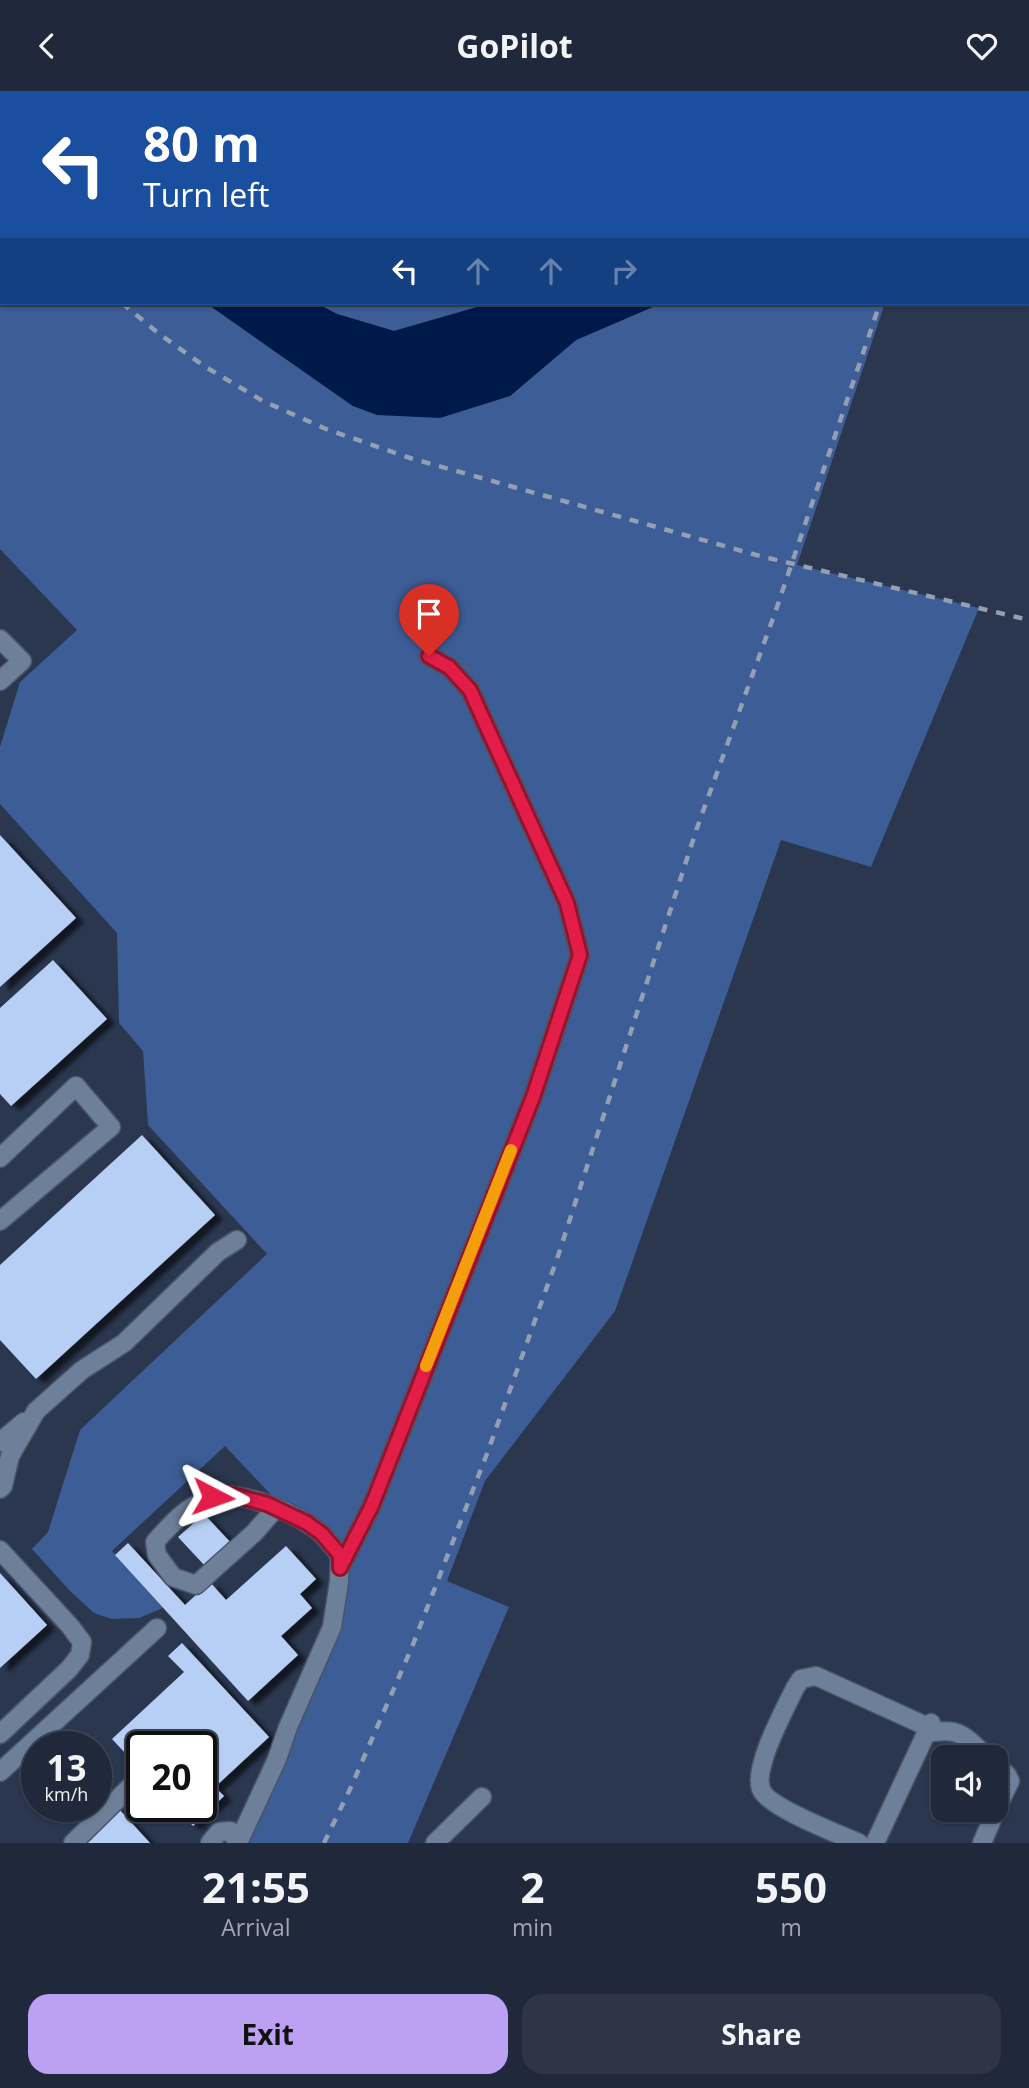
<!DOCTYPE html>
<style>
:root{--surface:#20293b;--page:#2d3546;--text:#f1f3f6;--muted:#a2a6af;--line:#3d4555;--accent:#bca0f2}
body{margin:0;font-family:"Open Sans",sans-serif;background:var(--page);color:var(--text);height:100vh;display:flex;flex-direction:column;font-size:26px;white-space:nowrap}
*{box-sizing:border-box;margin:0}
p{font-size:23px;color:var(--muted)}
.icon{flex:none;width:38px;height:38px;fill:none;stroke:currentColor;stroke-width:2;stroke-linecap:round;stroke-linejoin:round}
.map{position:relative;height:1752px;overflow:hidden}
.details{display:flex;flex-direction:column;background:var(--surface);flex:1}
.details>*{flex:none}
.hud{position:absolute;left:0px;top:0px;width:1029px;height:214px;box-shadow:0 2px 5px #0004,0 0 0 2px var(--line);background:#1a4fa0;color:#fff;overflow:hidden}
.buttons{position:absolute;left:931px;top:1654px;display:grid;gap:14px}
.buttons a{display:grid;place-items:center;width:77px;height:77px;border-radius:14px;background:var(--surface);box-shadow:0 2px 5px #0004,0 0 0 2px var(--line);font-size:35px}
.speed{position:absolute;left:21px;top:1640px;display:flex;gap:14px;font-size:35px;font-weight:700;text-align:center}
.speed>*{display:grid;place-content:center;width:91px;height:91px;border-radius:50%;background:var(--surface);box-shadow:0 2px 5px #0004,0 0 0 2px var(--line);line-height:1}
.speed small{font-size:18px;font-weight:400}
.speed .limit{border:4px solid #111;border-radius:10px;background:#fff;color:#111}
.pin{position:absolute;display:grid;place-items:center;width:60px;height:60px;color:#fff;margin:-72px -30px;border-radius:50% 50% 50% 0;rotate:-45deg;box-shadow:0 0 7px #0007}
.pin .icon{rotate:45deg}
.me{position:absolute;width:77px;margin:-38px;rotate:94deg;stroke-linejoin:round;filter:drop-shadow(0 0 5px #0008)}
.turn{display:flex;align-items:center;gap:24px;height:147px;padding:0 28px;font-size:32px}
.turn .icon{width:91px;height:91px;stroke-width:2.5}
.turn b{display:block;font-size:49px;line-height:60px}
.lanes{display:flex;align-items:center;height:66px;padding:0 28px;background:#0003;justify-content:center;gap:35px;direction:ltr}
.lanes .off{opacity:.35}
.eta{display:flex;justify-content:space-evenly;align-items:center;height:119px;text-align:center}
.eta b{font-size:42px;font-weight:700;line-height:49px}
.button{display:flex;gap:14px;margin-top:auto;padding:14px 28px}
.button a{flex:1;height:80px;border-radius:21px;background:var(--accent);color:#111;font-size:28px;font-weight:700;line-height:80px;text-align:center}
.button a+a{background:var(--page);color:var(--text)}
header{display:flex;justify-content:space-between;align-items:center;height:91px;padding:0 28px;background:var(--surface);font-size:32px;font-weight:700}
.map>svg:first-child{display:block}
</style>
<header><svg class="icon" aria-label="back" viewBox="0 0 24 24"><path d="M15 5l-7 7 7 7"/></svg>GoPilot<svg class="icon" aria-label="heart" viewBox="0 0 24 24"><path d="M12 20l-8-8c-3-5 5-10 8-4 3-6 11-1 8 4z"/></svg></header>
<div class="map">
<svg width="1029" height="1752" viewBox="0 0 1029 1752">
<defs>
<filter id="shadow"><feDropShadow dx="8" dy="4.5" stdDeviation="2" flood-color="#0009"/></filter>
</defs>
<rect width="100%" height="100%" fill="#2a374f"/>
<path fill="#3c5d95" d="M48,0h981v63l-2,1v-62h-978z
M0,24l2,3v185h204l147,103 157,-10 66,-56 86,-37h223l-88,262 182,43 -108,259 -90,-27 -166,471 -130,170 -38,100 62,26 -101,236h-170l94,-216 8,-59 -115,-122 -113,105 51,57 -24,10 -27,1 -18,-6 -24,-22 -38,-42 16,-17 32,-102 187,-176 -119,-129 -5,-74 -24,-28 -2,-90 -117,-129v-57l20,-65 57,-52 -77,-81z
M316,212h174l-96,28 -57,-17z"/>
<path fill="#00194b" d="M206,212h110l21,11 57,17 98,-28h170l-86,37 -66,56 -70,22 -63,-3 -24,-9z"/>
<path fill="#b8cff5" filter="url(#shadow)" d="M0,744l76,83 -76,69z
M53,869l54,59 -96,87 -11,-12v-86z
M142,1044l73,80 -179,164 -36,-39v-75z
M204,1423l28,30 -26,23 -28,-30z
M128,1452l57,62 25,-23 16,18 60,-54 30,33 -16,15 12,14 -31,28 17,19 -50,46 -133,-146z
M0,1482l47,52 -47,43z
M182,1552l87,94 -54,50 9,9 -31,30 -19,-20h27v-59h-59v24l-30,-32 72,-67 -16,-16z
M118,1717l32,35h-71z"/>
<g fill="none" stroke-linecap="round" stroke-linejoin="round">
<g stroke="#495468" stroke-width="21">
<path id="minor" d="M0,548l22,22 -22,20
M0,1067l76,-72 35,41 -111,94
M0,1351l24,-20
M0,1398l3,-3 7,-30 26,-45 46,-41 42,-27 94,-91 19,-12
M0,1459l70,76 12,16 -2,13 -11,14 -69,65
M340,1477l32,-63 161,-408 47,-142 -13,-52 -97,-213 -21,-23 -20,-11
M926,1642c35,-6 37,2 61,24
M0,1681l157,-144
M73,1752l59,-58
M210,1752l9,-11 11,-1 8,11
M238,1752l39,-84 11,-32 44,-100 7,-45 1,-27c-6,-7 -12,-15 -18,-21 -21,-19 -84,-47 -112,-36 -23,8 -39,26 -55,44l2,13 16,22 23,8 58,-52 22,-25
M435,1752l47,-46
M859,1752c-20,-9 -92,-36 -98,-54 -8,-22 24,-80 34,-101l6,-9 15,-3 112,51
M875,1752l56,-120
M982,1752l15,-35 13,-27 -3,-6 -11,-11"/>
</g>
<use href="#minor" stroke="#6e7f99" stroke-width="18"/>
<path stroke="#949fb1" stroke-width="4.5" stroke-dasharray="9 9" stroke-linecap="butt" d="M957,2v-2
M0,78l2,2
M122,212l36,30 46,33 59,35 63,28 84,29 350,98 269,64
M324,1752l27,-56 61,-140 76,-196 69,-192 140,-431 79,-218 104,-307"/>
</g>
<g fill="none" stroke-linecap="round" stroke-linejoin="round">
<g stroke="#92132f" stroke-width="18">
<path id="route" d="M213,1406l20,-2 34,9 40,19 15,11 18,21v13l32,-63 161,-408 47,-142 -13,-52 -97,-213 -21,-23 -20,-11"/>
</g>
<use href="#route" stroke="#e11d48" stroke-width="12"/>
<path stroke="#f59e0b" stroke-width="12" d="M426,1275l85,-216"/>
</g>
</svg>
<div class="buttons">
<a><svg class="icon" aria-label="sound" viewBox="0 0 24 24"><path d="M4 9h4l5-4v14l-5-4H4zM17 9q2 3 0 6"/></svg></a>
</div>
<div class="speed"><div>13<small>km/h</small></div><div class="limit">20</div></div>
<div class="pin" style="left:429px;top:565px;background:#d93025"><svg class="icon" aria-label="arrive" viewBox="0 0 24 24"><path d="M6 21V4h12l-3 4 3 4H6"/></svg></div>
<svg class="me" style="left:213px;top:1406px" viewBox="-20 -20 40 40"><path d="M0-17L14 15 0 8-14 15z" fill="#e11d48" stroke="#fff" stroke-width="4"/></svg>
<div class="hud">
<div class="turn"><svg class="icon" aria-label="left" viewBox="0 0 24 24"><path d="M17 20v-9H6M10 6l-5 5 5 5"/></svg><div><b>80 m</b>Turn left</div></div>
<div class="lanes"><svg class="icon" aria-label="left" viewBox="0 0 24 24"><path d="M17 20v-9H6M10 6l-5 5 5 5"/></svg><svg class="icon off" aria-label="ahead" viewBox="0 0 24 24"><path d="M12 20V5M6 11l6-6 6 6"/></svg><svg class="icon off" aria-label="ahead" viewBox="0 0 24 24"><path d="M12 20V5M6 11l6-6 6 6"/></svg><svg class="icon off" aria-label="right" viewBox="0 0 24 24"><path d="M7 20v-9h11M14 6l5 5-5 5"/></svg></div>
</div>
</div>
<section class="details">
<div class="eta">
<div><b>21:55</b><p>Arrival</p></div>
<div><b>2</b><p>min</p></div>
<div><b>550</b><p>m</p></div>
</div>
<div class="button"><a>Exit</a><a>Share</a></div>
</section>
